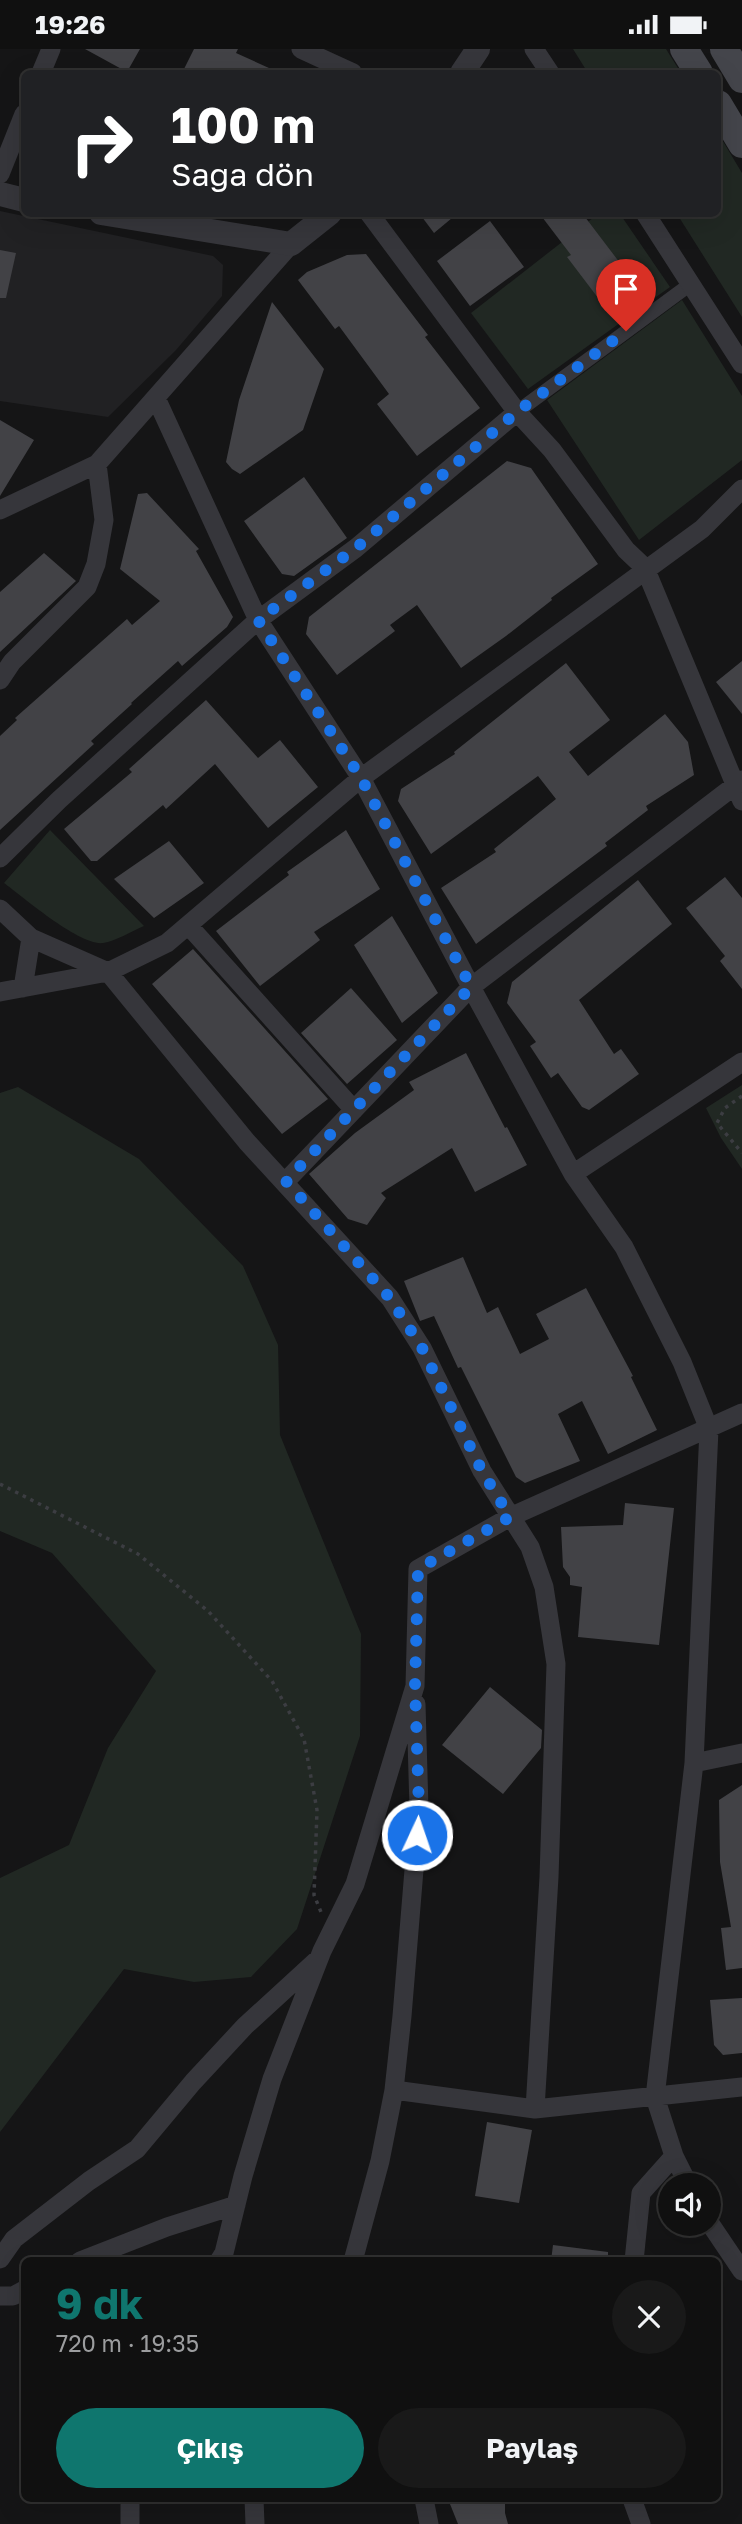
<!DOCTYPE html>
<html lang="tr">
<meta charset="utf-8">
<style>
:root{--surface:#101010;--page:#191919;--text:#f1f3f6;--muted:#9c9d9f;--line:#303030;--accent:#0f766e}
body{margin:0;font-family:"Golos Text",sans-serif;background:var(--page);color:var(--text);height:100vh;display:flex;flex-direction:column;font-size:26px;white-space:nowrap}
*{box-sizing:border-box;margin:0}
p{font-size:23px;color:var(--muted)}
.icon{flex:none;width:38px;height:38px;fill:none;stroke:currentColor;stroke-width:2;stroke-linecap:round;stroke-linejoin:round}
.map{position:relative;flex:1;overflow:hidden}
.drawer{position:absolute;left:21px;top:2208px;width:700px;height:245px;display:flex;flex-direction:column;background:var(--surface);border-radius:10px;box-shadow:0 7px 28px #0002,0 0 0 2px var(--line)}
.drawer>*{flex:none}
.hud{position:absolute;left:21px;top:21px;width:700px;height:147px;border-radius:10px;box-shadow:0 7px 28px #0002,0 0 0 2px var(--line);background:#202124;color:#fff;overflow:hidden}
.controls{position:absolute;left:658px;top:2124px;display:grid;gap:14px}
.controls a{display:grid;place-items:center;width:63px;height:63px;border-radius:50%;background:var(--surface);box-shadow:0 7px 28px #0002,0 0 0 2px var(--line);font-size:35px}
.pin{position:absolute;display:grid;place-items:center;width:60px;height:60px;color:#fff;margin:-72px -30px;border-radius:50% 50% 50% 0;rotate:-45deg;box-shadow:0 0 7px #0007}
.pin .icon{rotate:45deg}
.me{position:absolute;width:77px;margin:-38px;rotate:3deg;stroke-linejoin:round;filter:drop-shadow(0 0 5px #0008)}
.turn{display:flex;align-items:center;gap:24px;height:147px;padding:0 35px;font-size:32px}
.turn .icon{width:91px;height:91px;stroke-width:2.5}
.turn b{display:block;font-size:49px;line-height:60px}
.round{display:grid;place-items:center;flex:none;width:74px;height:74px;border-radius:37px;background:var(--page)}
.overview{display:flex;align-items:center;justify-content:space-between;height:119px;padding:0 35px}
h1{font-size:42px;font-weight:700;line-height:52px;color:var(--accent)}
.button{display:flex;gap:14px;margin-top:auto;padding:14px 35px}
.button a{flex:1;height:80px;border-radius:42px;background:var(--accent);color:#fff;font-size:28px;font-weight:700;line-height:80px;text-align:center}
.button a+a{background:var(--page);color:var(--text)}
.status{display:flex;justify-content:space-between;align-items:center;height:49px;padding:0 35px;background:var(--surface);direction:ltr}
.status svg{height:19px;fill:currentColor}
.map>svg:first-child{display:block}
</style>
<div class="status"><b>19:26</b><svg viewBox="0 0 49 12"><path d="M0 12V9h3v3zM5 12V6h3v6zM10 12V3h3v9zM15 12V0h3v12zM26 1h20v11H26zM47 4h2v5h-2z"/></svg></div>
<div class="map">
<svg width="742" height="2475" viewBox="0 0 742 2475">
<rect width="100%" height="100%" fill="#151516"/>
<path fill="#212123" d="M0,162l213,45 10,9 -1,31 -46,54 -68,67 -108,-16z"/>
<path fill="#212823" d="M573,0h93l15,24h-93z
M718,84l24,40v144l-65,-103 41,-1z
M598,165h22l50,73 -142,102 -57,-76z
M682,251l60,96v64l-103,80 -92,-140z
M50,781l94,96c-12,5 -28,15 -41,17 -23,3 -80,-46 -99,-60z
M742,1036v84l-21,-31 -15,-30z
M18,1038l121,72 104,107 35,79 2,90 81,199 -1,102 -63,193 -46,48 -57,5 -70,-13 -124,163v-254l69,-33 39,-97 48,-77 -104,-118 -52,-22v-438z"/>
<path fill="#424246" d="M85,0h55l-13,23z
M194,0h44l-2,4 44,20h-98z
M419,164h39l-24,20z
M539,164h43l60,79 -31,23 -44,-58 4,-2z
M490,172l34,46 -54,39 -33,-45z
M0,201l16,3 -10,45h-6z
M366,205l62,81 -3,2 55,71 -63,48 -40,-52 12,-10 -50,-68 -4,3 -37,-49 9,-8 40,-17z
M272,253l52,67 -21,61 -63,44 -8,-5 -6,-7 13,-62z
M0,371l34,20 -34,56z
M507,412l24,7 67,96 -47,34 1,2 -46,36 -45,32 -44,-63 -27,20 5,6 -58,44 -31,-41 3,-17z
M304,428l43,61 -53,38 -12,-2 -38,-53z
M147,444l52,56 -3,2 37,66 -6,10 -45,39 -4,-5 -47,42 1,1 -41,37 3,3 -94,86v-94l17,-16 -2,-2 112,-99 5,6 28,-24 -40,-32 18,-75z
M44,504l32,28 -76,71v-60z
M742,612v53l-26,-32z
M566,614l44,57 -41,32 19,24 77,-62 23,28 6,33 -48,31 2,4 -43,33 2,3 -131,98 -35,-56 55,-36 -2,-3 62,-50 -18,-23 -107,78 -33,-53 3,-12 54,-35 -1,-2z
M206,651l52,58 22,-18 38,47 -50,41 -53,-64 -49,45 -3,-4 -66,56h-6l-27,-32 68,-57 -3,-3z
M346,781l34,59 -66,43 6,8 -60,46 -44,-55 73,-56 -2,-3z
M169,792l35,42 -50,35 -40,-39z
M725,828l17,21v91l-22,-28 5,-5 -39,-48z
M638,831l34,44 -93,76 35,54 7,-5 18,25 -50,36 -7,-3 -24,-34 -7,5 -21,-32 6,-4 -29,-39 5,-21z
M392,867l46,77 -36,30 -48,-78z
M193,900l135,150 -46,35 -130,-150z
M351,939l46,52 -50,44 -46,-51z
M466,1004l39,75 2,-1 20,38 -52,27 -23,-44 -71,45 5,5 -19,27 -19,-6 -39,-45 46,-41 59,-43 -5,-8z
M463,1208l24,56 11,-6 22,47 29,-15 -13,-25 50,-26 47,88 -2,1 26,53 -49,24 -26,-53 -24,13 22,47 -55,22 -9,-6 -55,-110 -3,1 -24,-52 -14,5 -16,-40z
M625,1454l49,5 -15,137 -81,-8 4,-50 -12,-2v-8l-7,-10 -2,-40 62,-2z
M490,1638l52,43 -1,18 -38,46 -61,-49z
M742,1736v183l-16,2 -5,-42 10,-1 -11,-65 -1,-62z
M742,1949v55l-19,2 -9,-10 -4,-45z
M487,2073l45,8 -13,73 -44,-7z
M553,2196l55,7v9h-57z
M448,2450h57v14l3,11h-50z"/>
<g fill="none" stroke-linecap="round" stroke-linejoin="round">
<path stroke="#3c3d42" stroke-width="3.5" stroke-dasharray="3.5 5" stroke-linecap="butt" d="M742,1047l-17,12 -8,15 25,30
M0,1435l138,70 70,57 64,70 32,58 13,71 -3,85 7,17"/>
<path stroke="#36363b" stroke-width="14" d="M517,363l175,-129"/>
<path stroke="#36363b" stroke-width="19" d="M301,0l52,24
M534,0l16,24
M41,24l10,-24
M0,125l24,-60
M369,164l148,199 35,38 74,100 19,18 97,233
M645,164l97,151
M156,349l102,222 103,158 110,209 102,187 51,73 58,115 27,67 -15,334 -39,334 19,59 15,30
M0,461l97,-46 194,-220
M0,631l12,-18 75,-75 9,-23 8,-44 -7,-56
M0,809l59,-58 199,-180 98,-72 161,-136
M0,860l31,29 77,34 59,-29 194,-165 341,-249 40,-40
M188,876l166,185
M23,939l8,-50
M0,943l108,-20 139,170 143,156 32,50 60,123 48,76 14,40 12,77 -7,213 -14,232
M573,1125l169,-112
M286,1132l185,-194 271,-207
M694,1714l48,-10
M394,2041l141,19 207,-22
M709,2173l33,49
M0,2210l14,-20 75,-58 48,-32 56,-67 52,-56 71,-65
M80,2212l87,-34 69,-22
M219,2212l5,-8 19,-77 29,-97 50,-128 33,-67 60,-198 3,-117 92,-52 232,-104
M353,2212l27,-100 14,-71 8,-74 17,-207 -3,-105
M634,2212l7,-68 33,-37
M0,2247h13l11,-6
M130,2450v25
M254,2450l1,25
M424,2450l5,25
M632,2450l9,25"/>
<path stroke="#36363b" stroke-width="24" d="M462,24l16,-24
M0,145l24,6
M101,164l190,31 39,-31"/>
<path stroke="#44454b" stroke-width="28" d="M684,0l15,24
M724,0l18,30
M718,55l24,40"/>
</g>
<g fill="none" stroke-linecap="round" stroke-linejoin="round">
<path stroke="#1a73e8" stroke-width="12" stroke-dasharray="0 21.6" d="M417,1786l2,-26 -4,-123 3,-117 92,-52 -28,-46 -60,-123 -32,-50 -104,-117 185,-194 -110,-209 -103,-158 98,-72 161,-136 109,-81"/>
</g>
</svg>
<div class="controls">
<a><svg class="icon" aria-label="sound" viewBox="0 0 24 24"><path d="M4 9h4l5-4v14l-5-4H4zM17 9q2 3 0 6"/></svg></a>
</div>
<div class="pin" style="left:626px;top:282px;background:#d93025"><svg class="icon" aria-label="arrive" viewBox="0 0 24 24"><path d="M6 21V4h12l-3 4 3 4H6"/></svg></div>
<svg class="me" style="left:417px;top:1786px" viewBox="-20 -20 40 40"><circle r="17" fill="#1a73e8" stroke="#fff" stroke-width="3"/><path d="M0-11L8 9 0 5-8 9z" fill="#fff"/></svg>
<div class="hud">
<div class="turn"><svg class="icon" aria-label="right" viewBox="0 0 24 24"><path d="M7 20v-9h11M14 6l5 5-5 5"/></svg><div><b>100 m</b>Sağa dön</div></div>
</div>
<section class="drawer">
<div class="overview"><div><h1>9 dk</h1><p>720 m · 19:35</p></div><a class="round"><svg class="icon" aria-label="close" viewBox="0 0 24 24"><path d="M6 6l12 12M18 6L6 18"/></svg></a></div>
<div class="button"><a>Çıkış</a><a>Paylaş</a></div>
</section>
</div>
